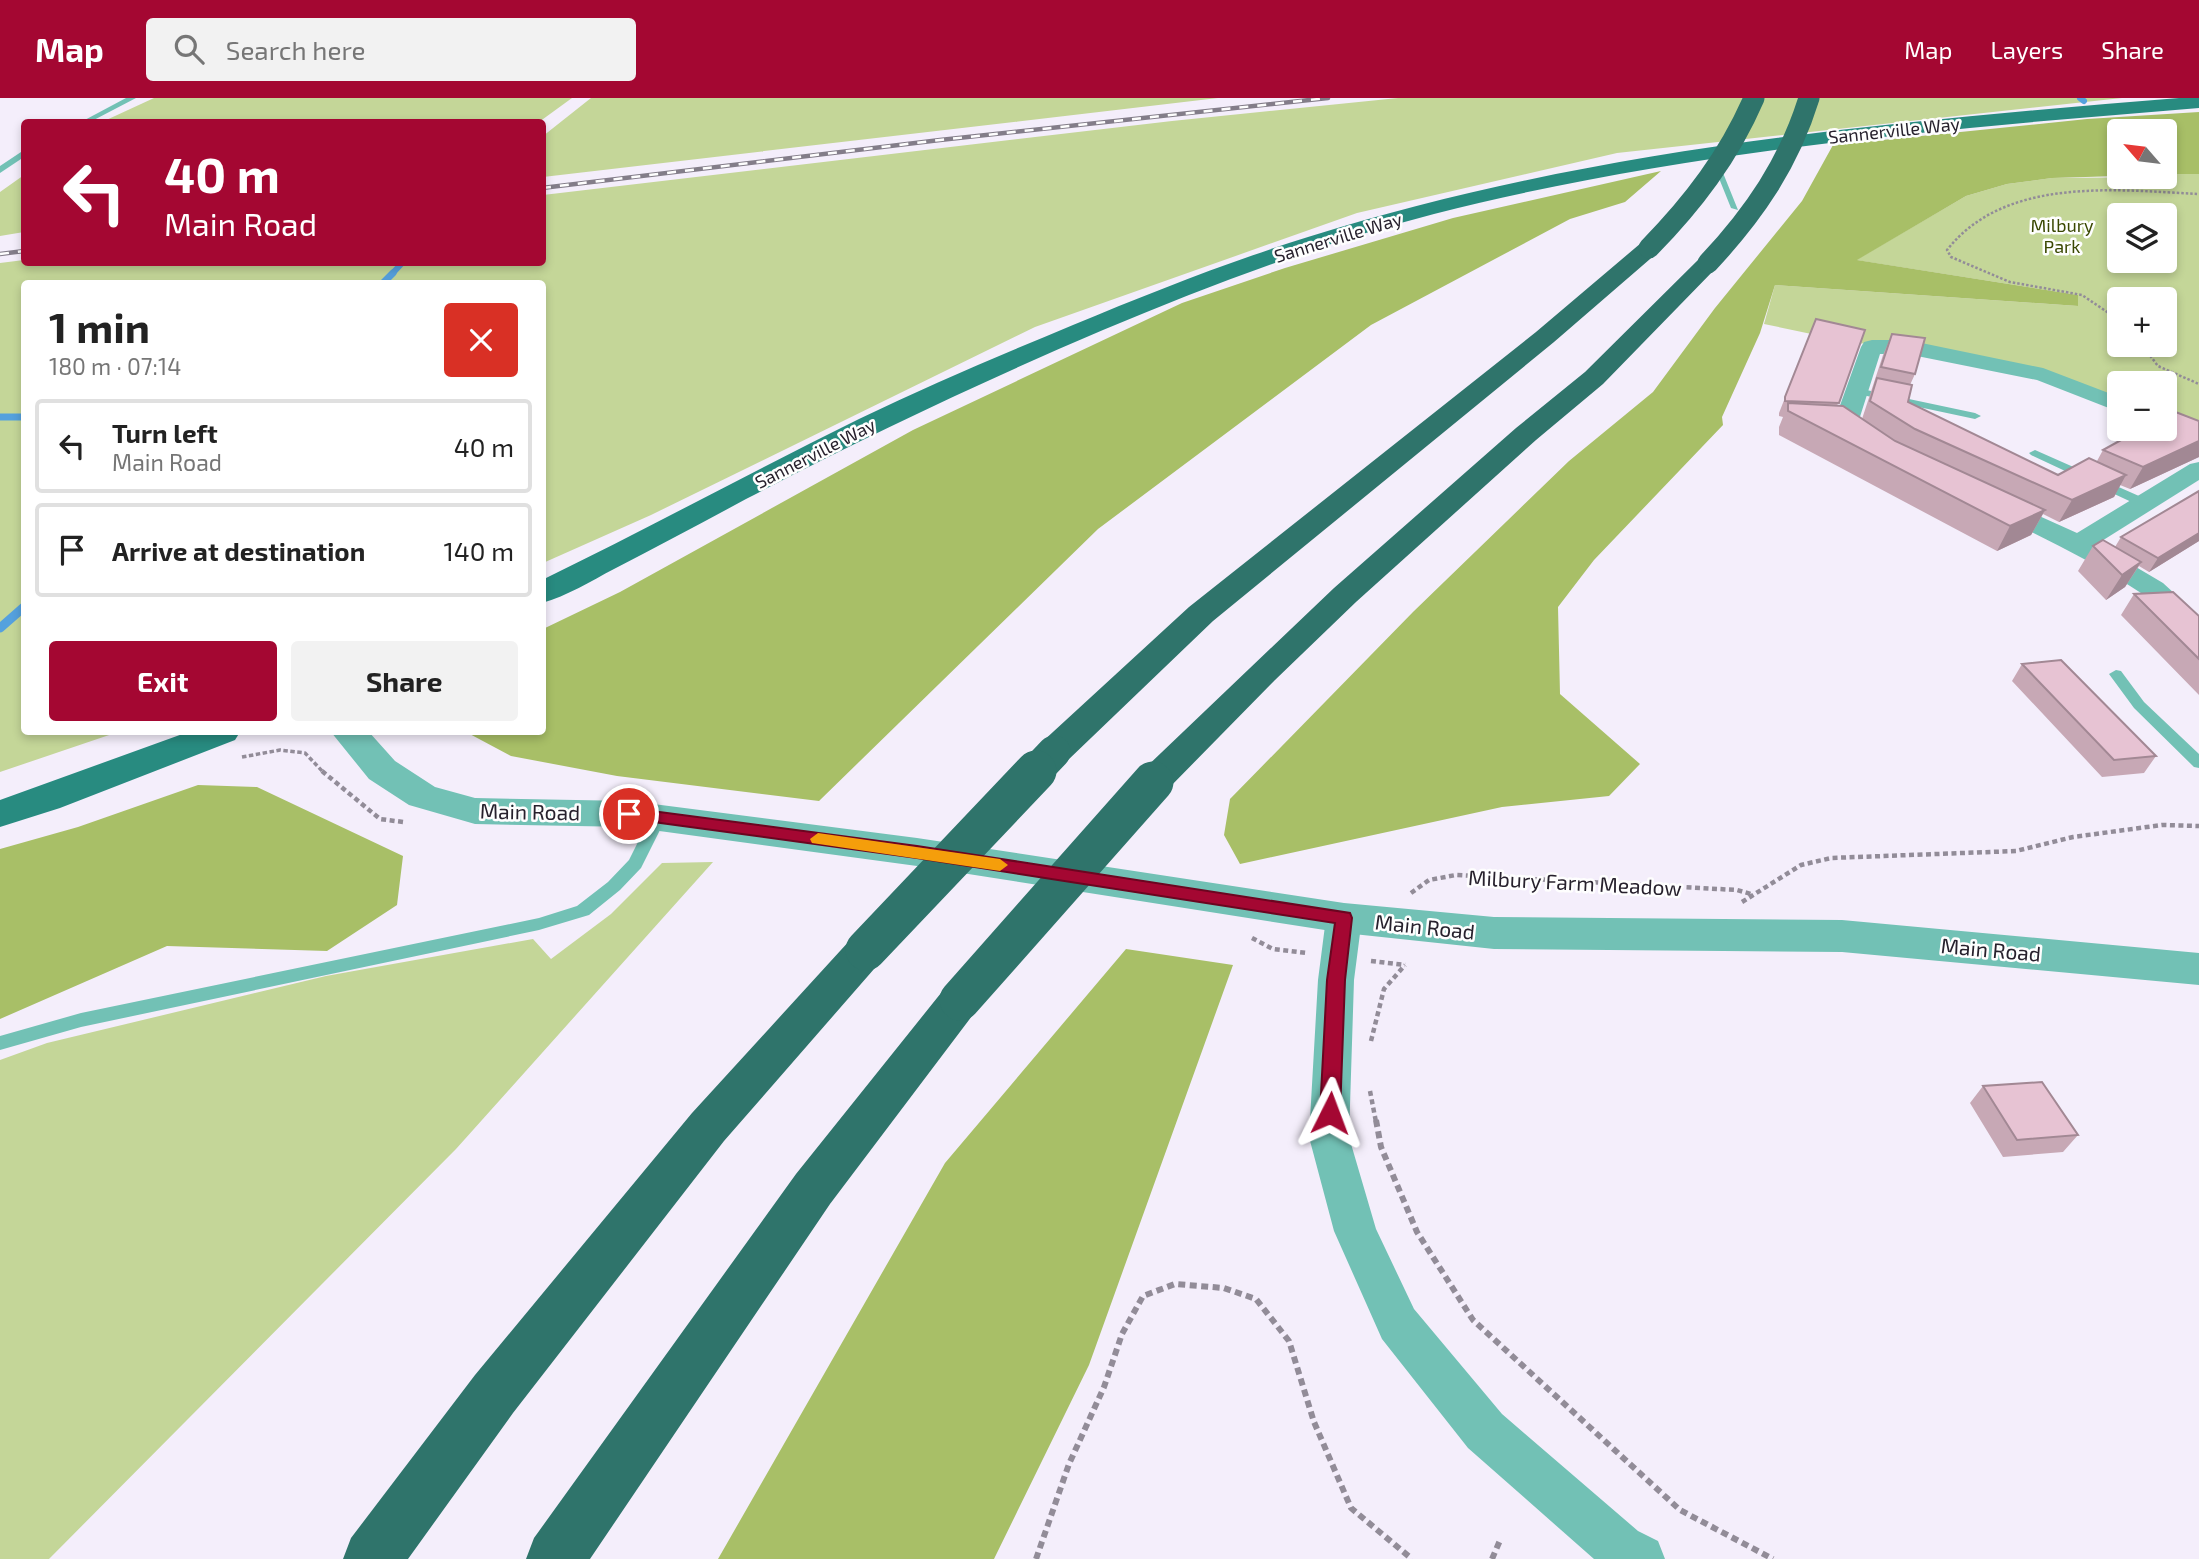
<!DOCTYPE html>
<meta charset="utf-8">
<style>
:root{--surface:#fff;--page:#f2f2f2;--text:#222;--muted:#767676;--line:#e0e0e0;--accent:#a40732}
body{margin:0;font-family:"Exo 2",sans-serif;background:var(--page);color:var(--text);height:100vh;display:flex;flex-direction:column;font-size:26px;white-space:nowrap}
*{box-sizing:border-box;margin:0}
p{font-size:23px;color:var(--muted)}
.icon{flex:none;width:38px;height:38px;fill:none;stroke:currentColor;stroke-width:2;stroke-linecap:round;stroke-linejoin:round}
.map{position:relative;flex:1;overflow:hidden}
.side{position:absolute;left:21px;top:182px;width:525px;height:455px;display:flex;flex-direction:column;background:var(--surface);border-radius:7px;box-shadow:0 4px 10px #0003}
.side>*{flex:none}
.guide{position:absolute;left:21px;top:21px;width:525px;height:147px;border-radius:7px;box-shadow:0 4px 10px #0003;background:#a40732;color:#fff;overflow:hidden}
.needle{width:46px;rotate:298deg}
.buttons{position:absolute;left:2107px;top:21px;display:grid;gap:14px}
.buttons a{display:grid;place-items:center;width:70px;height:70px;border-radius:7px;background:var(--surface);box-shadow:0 4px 10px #0003;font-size:35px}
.pin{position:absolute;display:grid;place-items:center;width:60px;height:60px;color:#fff;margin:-30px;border:4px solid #fff;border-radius:50%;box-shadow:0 2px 7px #0007}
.me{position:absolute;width:77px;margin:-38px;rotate:3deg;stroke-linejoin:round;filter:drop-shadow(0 0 5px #0008)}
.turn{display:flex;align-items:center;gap:24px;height:147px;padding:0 28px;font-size:32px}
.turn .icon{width:91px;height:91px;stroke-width:2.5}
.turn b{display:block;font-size:49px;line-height:60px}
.round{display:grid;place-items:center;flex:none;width:74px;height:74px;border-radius:7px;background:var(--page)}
.headline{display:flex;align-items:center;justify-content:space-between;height:119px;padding:0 28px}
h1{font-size:42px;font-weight:700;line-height:52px}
.cta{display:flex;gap:14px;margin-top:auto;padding:14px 28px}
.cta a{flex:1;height:80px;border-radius:7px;background:var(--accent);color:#fff;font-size:28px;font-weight:700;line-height:80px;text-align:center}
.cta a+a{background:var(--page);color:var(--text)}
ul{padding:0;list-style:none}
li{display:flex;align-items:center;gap:21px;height:94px;margin:0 14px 10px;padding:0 14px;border:4px solid var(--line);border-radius:7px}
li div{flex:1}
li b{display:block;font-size:26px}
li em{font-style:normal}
header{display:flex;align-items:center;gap:42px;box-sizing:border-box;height:98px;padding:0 35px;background:var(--accent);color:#fff}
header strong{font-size:33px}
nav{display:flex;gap:38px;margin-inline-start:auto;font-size:24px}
.search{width:490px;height:63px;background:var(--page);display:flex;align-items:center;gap:18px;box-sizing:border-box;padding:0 24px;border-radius:7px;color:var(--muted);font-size:26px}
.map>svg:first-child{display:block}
</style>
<header>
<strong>Map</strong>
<div class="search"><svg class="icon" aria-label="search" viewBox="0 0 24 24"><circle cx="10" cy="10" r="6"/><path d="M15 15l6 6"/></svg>Search here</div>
<nav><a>Map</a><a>Layers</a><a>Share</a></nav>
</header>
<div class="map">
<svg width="2199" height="1461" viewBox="0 0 2199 1461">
<rect width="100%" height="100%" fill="#f4eefb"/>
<path fill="#c4d698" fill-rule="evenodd" d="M154,0h418l-33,24h-437z
M591,0h627l-675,79v-41z
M1398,0h724l-505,55 -260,60 -322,114 -384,188 -108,48 -1,-279h-518v448h94l-118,40v-509l24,-3v2h518l1,-67 629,-74z
M2165,76h34v257l-34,-13v-35h-46v16l-65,-26 -183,-31 -12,2 -95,-20 11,-39 303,21v-11l-222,-35 110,-64 41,-12 45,-6 113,-1zM2119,117h46v46h-46zM2119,201h46v46h-46z
M24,77v57l-24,4v-44z
M713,764l-257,287 -407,410h-49v-499l47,-17 279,-67 207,-37 18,20 60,-45 51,-51z"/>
<path fill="#a8bf67" d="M2199,14v62h-34v-43h-46v45l-67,2 -45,6 -41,12 -109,64 221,35v11l-303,-21 -15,48 -38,84 1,8 -129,135 -36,47 2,87 80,70 -31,32 -107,11 -262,57 -16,-29 6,-36 183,-187 156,-151 84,-69 62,-84 87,-107 31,-56 254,-26z
M1661,73l-36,31 -55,17 -199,106 -273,204 -279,272 -202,-25 -106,-20 -45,-24h76l1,-103 77,-37 293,-162 269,-127 103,-35 168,-50z
M198,687l59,2 146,69 -6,49 -70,46 -160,-5 -167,73v-170l78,-22z
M1126,851l107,16 -144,400 -95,194h-276l227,-396z"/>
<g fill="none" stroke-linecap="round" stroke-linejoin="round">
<path stroke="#55a1de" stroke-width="6" d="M2080,0l4,3
M391,177l12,-13"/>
<path stroke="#55a1de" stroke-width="7" d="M382,186l11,-11
M0,319h24"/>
<path stroke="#55a1de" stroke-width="9" d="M0,530l24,-21"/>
<path stroke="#928c98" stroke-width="2.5" stroke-dasharray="2.5 2" stroke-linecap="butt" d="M2119,222l-37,-25 -72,-13 -59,-25 -4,-7c58,-74 169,-60 252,-56
M2142,247l16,21 41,18"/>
<path stroke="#928c98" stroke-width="3.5" stroke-dasharray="4.5 2.5" stroke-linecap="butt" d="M242,659l38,-7 25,3 19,20"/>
<path stroke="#928c98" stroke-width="4.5" stroke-dasharray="5 3.5" stroke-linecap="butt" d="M322,673l58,48 23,3
M1411,795l18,-13 27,-5 281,15 14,4
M1742,804l59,-37 30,-7 185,-7 57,-14 89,-12 37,1
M1252,840l21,11 34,4
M1371,863l34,4
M1371,943l13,-52 21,-24
M1370,993l6,31"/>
<path stroke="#928c98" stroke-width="6" stroke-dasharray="7 4.5" stroke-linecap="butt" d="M1376,1022l5,27 36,85 56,88 207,190 93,49
M1036,1461l33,-95 35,-77 18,-53 21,-38 32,-12 49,4 32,11 33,42 25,81 37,86 61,51
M1492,1461l9,-21"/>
<path fill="#72c1b5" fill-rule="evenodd" d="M126,0h10l-46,24h-9z
M21,54h3v5l-24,16v-7z
M1710,58l7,2 21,52 -7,-2z
M1857,290l118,25 6,3 -6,3 -122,-26 -1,-2z
M2035,352l113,50 2,3 -6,4 -4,-1 -109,-51 -2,-2z
M2116,572l5,1 23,31 55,52v14l-5,-1 -60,-59 -25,-34z
M658,715l8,5 -25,50 -21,22 -31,25 -50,15 -458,97 -81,23v-14l81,-23 458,-95 38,-12 31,-24 21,-22 23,-46z"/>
<path fill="#72c1b5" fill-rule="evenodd" d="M1872,242h35l136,28 76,29v15l-82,-32 -130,-26h-27l-22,69 22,17 -3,5c-16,4 -35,-7 -44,-20l28,-78 3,-5z
M2199,364v18l-102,64 66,39 36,33v24c-24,-6 -38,-33 -58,-47 -49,-32 -101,-57 -153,-82l-4,-5 4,-5 9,-3 9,3 71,32 113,-69z
M1344,807l12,4 6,9 -8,62 -5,157 27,92 38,80 88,105 136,117 20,10 7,18h-71l-126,-111 -86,-109 -48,-108 -25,-94 9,-157 8,-62 6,-9z"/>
<path fill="#72c1b5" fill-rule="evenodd" d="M331,634h38l26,29 40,26 40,11 155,3 287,37 427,65 150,14 348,3 357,33v32l-357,-33 -348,-3 -150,-16 -427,-67 -287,-39 -155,-3 -66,-19 -40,-26z"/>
<path fill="#288b80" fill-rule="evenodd" d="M2179,0h20v10c-257,21 -514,42 -765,106 -113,29 -223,71 -331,116 -122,52 -240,108 -357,169 -44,24 -88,47 -132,70 -23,12 -47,27 -72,34v-23c107,-52 211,-109 317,-161 70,-34 142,-64 214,-94 77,-32 155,-63 235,-88 283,-89 577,-115 871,-139z
M188,634h52l-5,8 -175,68 -60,19v-27z"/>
<path fill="#2f746b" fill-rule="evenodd" d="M1649,143l8,2 3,5 -3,5 -103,89 -341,279 -146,140 -13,3 -13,-3 -5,-9 5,-9 148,-136 347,-275 105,-89z
M1708,158l8,2 4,5 -4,5 -113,116 -67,56 -180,162 -81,78 -109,111 -13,4 -13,-4 -6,-9 6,-9 194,-185 182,-160 69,-56 115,-114z
M866,836l15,5 6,11 -6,11 -157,180 -211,272 -105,146h-65l8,-21 124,-163 217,-262 159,-174z
M960,885l15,5 7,12 -7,12 -145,192 -240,355h-64l8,-21 262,-364 149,-186z"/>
<g stroke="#837d89" stroke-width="4.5">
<path id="rail" d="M542,90l398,-48 388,-42
M0,156l24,-3"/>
</g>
<use href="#rail" stroke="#fefefe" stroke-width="2.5" stroke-dasharray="9" stroke-linecap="butt"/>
<path stroke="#2f746b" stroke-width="21" d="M1649,150c44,-45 80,-92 105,-150
M1708,165c46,-49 81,-100 101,-165"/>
<path stroke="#2f746b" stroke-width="33" d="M1034,675l20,-21"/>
<path stroke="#2f746b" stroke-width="41" d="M866,852l170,-179
M960,902l193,-218"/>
</g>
<path fill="#c7a8b5" d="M1816,221l49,11 -28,76 25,13 21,-64 9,-21 23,40 -5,11 -2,17 150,73 39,-14 6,-11 96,-29v36l-69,32 -10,-4 -6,12 -55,25 -16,-8 -12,21 -34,16 -218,-116v-8l4,-10 -4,-1v-3z
M2121,439l78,4 -50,31 -10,-6 -14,21 -19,13 -28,-29 15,-25 22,1z
M2134,496l65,22v79l-78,-80z
M2022,566l134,92 -12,17 -42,4 -90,-96z
M1983,988l95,49 -15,17 -60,5 -33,-54z"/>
<path fill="#a28894" d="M2199,343v16l-69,32 13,-22z
M2126,377l-12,22 -55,25 13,-22z
M2045,412l-14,25 -34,16 13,-25z
M2199,435v8l-50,31 9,-14z
M2141,464l-16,25 -19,13 16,-25z"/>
<path fill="#e7c3d3" stroke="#a28894" stroke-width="2" d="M1816,221l49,11 -26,73 -54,-2v-4z
M1892,236l33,4 -10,36 -34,-7z
M1877,280l35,7 -4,17 150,73 31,-17 37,17 -54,25 -157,-71 -45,-28z
M1788,305l55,3 52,35 150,69 -35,16 -222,-115z
M2173,313l26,10v20l-56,26 -40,-17 38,-21h24v-13z
M2199,393v42l-41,25 -37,-21z
M2103,442l38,22 -19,13 -29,-29z
M2173,494l26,24v43l-65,-65z
M2061,562l95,96 -42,4 -92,-96z
M2042,984l36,53 -61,5 -34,-54z"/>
<path fill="#a40732" stroke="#6b0520" stroke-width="2" d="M629,710l288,38 433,67 2,5 -7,62 -5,133 -3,6 -7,2 -7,-2 -3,-6 7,-133 8,-57 -418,-65 -293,-40 -2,-4 2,-4z"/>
<path fill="#f59e0b" d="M818,735l182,26 8,6 -8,6 -188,-28 -2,-4z"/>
<g text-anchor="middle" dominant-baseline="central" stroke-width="5" stroke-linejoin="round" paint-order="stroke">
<g font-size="18" fill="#27212d" stroke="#fefefe">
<text transform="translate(1894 32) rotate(-6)">Sannerville Way</text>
<text transform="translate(1338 139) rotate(-17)">Sannerville Way</text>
<text transform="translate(815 355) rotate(-27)">Sannerville Way</text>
</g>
<g font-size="18" fill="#3a4802" stroke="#fefefe">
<text x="2062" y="127">Milbury<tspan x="2062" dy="21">Park</tspan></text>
</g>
<g font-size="21" fill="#27212d" stroke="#fefefe">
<text transform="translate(530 713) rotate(1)">Main Road</text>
<text transform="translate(1575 784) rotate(3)">Milbury Farm Meadow</text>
<text transform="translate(1425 828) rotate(6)">Main Road</text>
<text transform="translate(1991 851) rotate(5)">Main Road</text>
</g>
</g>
</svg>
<div class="buttons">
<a><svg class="needle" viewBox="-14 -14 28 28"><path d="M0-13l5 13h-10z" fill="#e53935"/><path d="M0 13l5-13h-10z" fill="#767676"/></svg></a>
<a><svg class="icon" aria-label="layers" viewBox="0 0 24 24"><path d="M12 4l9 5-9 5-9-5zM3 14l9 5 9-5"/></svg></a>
<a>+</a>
<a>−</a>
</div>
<div class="pin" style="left:629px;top:716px;background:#d93025"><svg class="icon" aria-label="arrive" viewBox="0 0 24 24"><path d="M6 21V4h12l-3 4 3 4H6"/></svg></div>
<svg class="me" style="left:1330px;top:1015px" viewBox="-20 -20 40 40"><path d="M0-17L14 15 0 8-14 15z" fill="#a40732" stroke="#fff" stroke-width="4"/></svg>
<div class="guide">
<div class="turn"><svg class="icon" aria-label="left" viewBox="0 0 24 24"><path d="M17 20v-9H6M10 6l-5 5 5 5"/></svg><div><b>40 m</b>Main Road</div></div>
</div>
<section class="side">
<div class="headline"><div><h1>1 min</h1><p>180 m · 07:14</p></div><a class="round" style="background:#d93025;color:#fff"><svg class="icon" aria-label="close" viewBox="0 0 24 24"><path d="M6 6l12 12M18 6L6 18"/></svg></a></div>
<ul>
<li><svg class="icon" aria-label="left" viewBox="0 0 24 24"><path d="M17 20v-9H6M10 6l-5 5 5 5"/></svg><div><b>Turn left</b><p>Main Road</p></div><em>40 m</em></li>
<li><svg class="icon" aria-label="arrive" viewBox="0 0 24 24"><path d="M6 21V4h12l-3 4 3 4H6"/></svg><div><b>Arrive at destination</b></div><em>140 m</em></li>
</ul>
<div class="cta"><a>Exit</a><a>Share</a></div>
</section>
</div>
